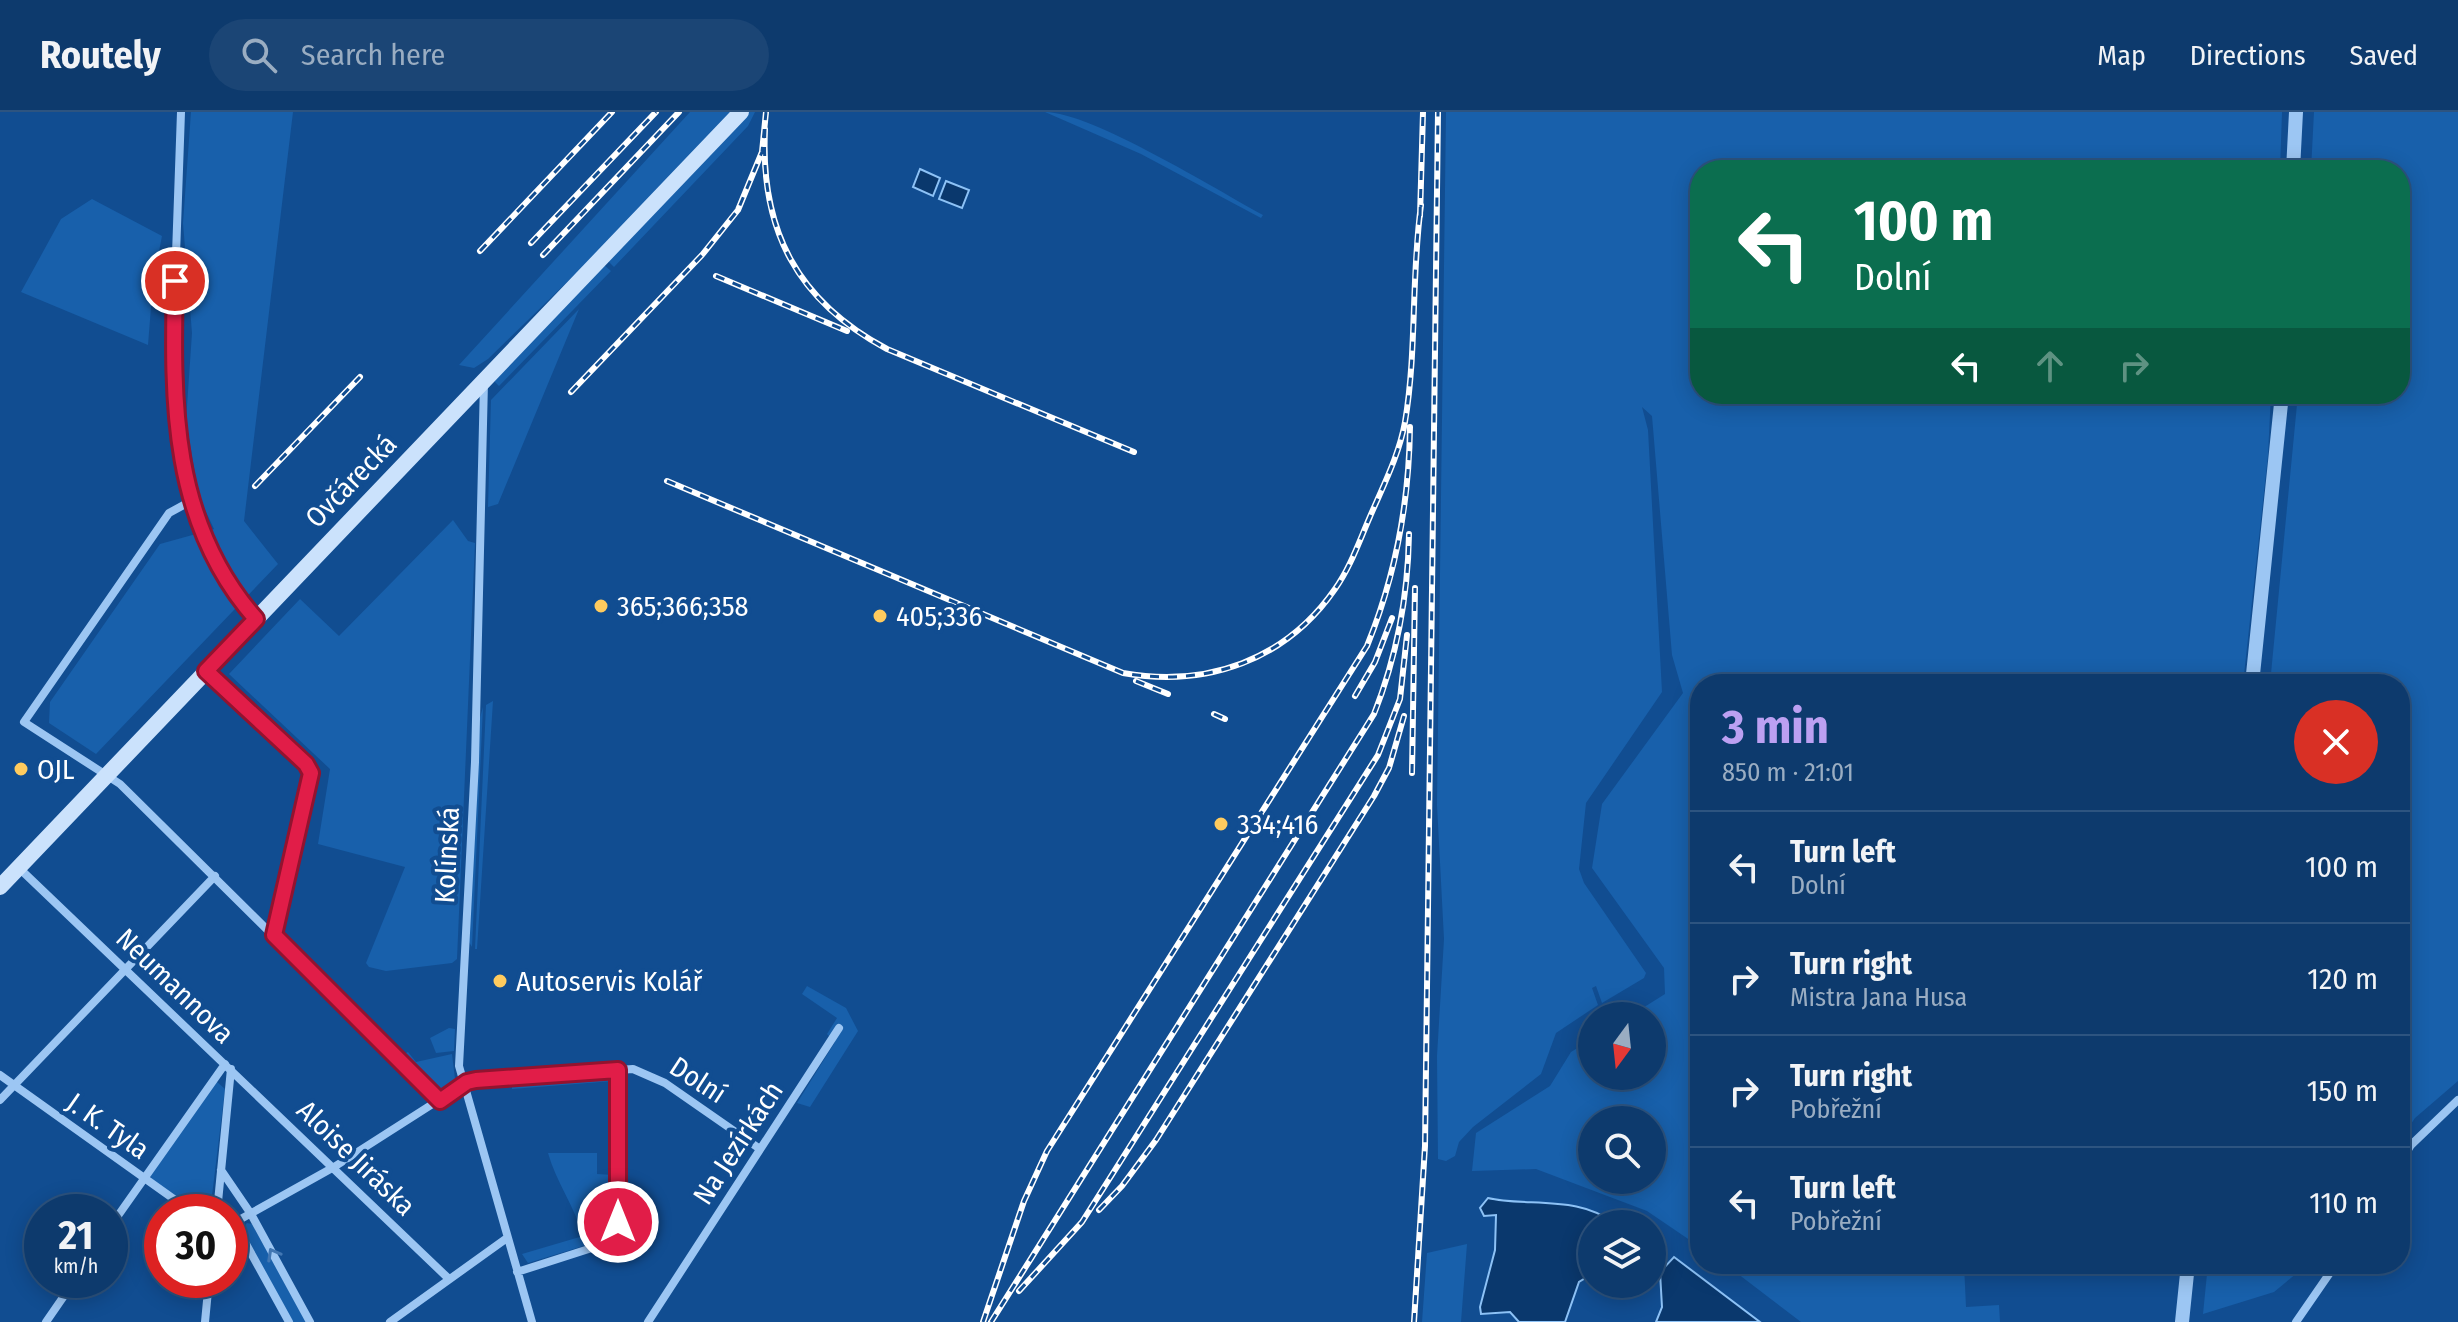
<!DOCTYPE html>
<meta charset="utf-8">
<style>
:root{--surface:#0d3a6d;--page:#1b4575;--text:#f1f3f6;--muted:#9aadc2;--line:#2d5480;--accent:#bca0f2}
body{margin:0;font-family:"Fira Sans Condensed",sans-serif;background:var(--page);color:var(--text);height:100vh;display:flex;flex-direction:column;font-size:30px;white-space:nowrap}
*{box-sizing:border-box;margin:0}
p{font-size:26px;color:var(--muted)}
.icon{flex:none;width:44px;height:44px;fill:none;stroke:currentColor;stroke-width:2;stroke-linecap:round;stroke-linejoin:round}
.map{position:relative;flex:1;overflow:hidden}
.side{position:absolute;left:1690px;top:562px;width:720px;height:600px;display:flex;flex-direction:column;background:var(--surface);border-radius:32px;box-shadow:0 4px 20px #0003,0 0 0 2px var(--line)}
.side>*{flex:none}
.guide{position:absolute;left:1690px;top:48px;width:720px;height:244px;border-radius:32px;box-shadow:0 4px 20px #0003,0 0 0 2px var(--line);background:#0b6e4f;color:#fff;overflow:hidden}
.needle{width:52px;rotate:195deg}
.tools{position:absolute;left:1578px;top:890px;display:grid;gap:16px}
.tools a{display:grid;place-items:center;width:88px;height:88px;border-radius:50%;background:var(--surface);box-shadow:0 4px 20px #0003,0 0 0 2px var(--line);font-size:40px}
.speed{position:absolute;left:24px;top:1082px;display:flex;gap:16px;font-size:40px;font-weight:700;text-align:center}
.speed>*{display:grid;place-content:center;width:104px;height:104px;border-radius:50%;background:var(--surface);box-shadow:0 4px 20px #0003,0 0 0 2px var(--line);line-height:1}
.speed small{font-size:20px;font-weight:400}
.speed .limit{border:12px solid #d22;background:#fff;color:#111}
.pin{position:absolute;display:grid;place-items:center;width:68px;height:68px;color:#fff;margin:-34px;border:4px solid #fff;border-radius:50%;box-shadow:0 2px 8px #0007}
.me{position:absolute;width:88px;margin:-44px;rotate:0deg;stroke-linejoin:round;filter:drop-shadow(0 0 6px #0008)}
.turn{display:flex;align-items:center;gap:28px;height:168px;padding:0 32px;font-size:36px}
.turn .icon{width:104px;height:104px;stroke-width:2.5}
.turn b{display:block;font-size:56px;line-height:68px}
.lanes{display:flex;align-items:center;height:76px;padding:0 32px;background:#0003;justify-content:center;gap:40px;direction:ltr}
.lanes .off{opacity:.35}
.round{display:grid;place-items:center;flex:none;width:84px;height:84px;border-radius:42px;background:var(--page)}
.headline{display:flex;align-items:center;justify-content:space-between;height:136px;padding:0 32px}
h1{font-size:48px;font-weight:700;line-height:60px;color:var(--accent)}
ul{padding:0;list-style:none}
li{display:flex;align-items:center;gap:24px;height:112px;padding:0 32px;border-top:2px solid var(--line)}
li div{flex:1}
li b{display:block;font-size:30px}
li em{font-style:normal}
header{display:flex;align-items:center;gap:48px;box-sizing:border-box;height:112px;padding:0 40px;background:var(--surface);border-bottom:2px solid var(--line)}
header strong{font-size:38px}
nav{display:flex;gap:44px;margin-inline-start:auto;font-size:28px}
.search{width:560px;height:72px;background:var(--page);display:flex;align-items:center;gap:20px;box-sizing:border-box;padding:0 28px;border-radius:44px;color:var(--muted);font-size:30px}
.map>svg:first-child{display:block}
</style>
<header>
<strong>Routely</strong>
<div class="search"><svg class="icon" aria-label="search" viewBox="0 0 24 24"><circle cx="10" cy="10" r="6"/><path d="M15 15l6 6"/></svg>Search here</div>
<nav><a>Map</a><a>Directions</a><a>Saved</a></nav>
</header>
<div class="map">
<svg width="2458" height="1210" viewBox="0 0 2458 1210">
<rect width="100%" height="100%" fill="#114d91"/>
<path fill="#1860ab" fill-rule="evenodd" d="M191,0h102l-49,409 34,43 -182,190 -47,-31 1,-21 110,-158 54,-15 -15,-32 -13,-76 6,-88 -9,-110z
M690,0h41l-129,136 -114,111 -14,9 -15,-3z
M749,0h6l-7,14 -134,141 -6,-6z
M1045,0c46,0 172,78 218,103l-2,3 -120,-64z
M1446,0h836l-2,58h-580v224h571l-3,61 -25,229h-543v563l-53,-36 -111,-42 -64,2 4,-38 74,-47 21,-34 21,-13v37h60v-60h-22l35,-22 -1,-26 -72,-100 10,-64 81,-111 -11,-38 -20,-239 -10,-9 6,23 14,262 -76,111 -7,66 5,14 62,90 -2,5 -42,25 -6,-17 -4,2 6,17 -42,28 -15,41 -68,53 -14,15 -4,14 -9,5 -8,-2 -1,-103 7,-117 -7,-134zM1592,1008h60v60h-60z
M2314,0h144v969l-43,37 -15,22v-456h-130l28,-290h102v-224h-89z
M92,87l70,37 -9,46 -5,63 -127,-53 40,-73z
M604,153l7,6 -112,115 -5,-5z
M579,197l-81,195 -10,3 3,-107z
M453,408l15,21 7,2 -18,416 -5,4 -66,8 -17,-4 -3,-4 39,-96 -87,-23 12,-75 -101,-95 71,-75 39,37z
M493,589l-16,248h-2l11,-244z
M483,595l-11,240 -3,-5 11,-224z
M807,874l39,22 12,23 -48,76 -13,-4 38,-61 -8,-8 10,-16 -35,-24z
M449,916l6,1 -1,22 -18,2 -6,-15z
M408,940l8,10 36,-8 3,25 -5,11 -11,1 -37,-36z
M615,962l-2,80v-73l-101,8v-10z
M216,969l9,8 -15,123h-12l-46,-32 -2,-6z
M548,1041h49v21l16,1 3,46 -13,19 -75,23 -6,-9 61,-18c-9,-31 -27,-54 -35,-83z
M247,1111l5,1 54,98h-14l-51,-92z
M1467,1132l-6,78h-39l5,-69z
M1725,1152h239l2,43 33,-2 1,17h-199z
M2208,1152h100l-34,28 -71,22z"/>
<path fill="#0a386d" stroke="#8dc2f6" stroke-width="2" d="M920,57l20,9 -7,18 -20,-9z
M946,69l23,9 -7,18 -23,-9z
M1488,1086c37,9 95,-3 126,26h-22v50l-13,8 -14,40h-46l-9,-10 -29,2 -1,-7 15,-57 1,-35 -12,1 -4,-8z
M1674,1145l86,65h-104l6,-15 -2,-35z"/>
<g fill="none" stroke-linecap="round" stroke-linejoin="round">
<path stroke="#9cc6f3" stroke-width="8" d="M181,0c-2,57 -4,114 -6,171 -4,120 -4,241 81,336
M484,270l-9,380 -16,304 73,256
M191,389l-22,12 -145,209 96,62 320,317
M206,559l100,93 5,9 -37,162
M19,756l430,411
M0,963l192,137
M0,988l215,-224
M2400,1051l11,-18 47,-45
M221,1058l30,44 59,108
M217,1100l14,-143
M235,1112l54,98
M230,1113l104,-58 133,-85 9,-2 157,-11 32,14 95,66
M110,1115l115,-163
M36,1125l6,3
M517,1160l81,-26 18,-18 2,-158
M46,1210l29,-42
M205,1210l4,-42
M390,1210l117,-84
M648,1210l191,-294
M2296,1210l40,-58"/>
<path stroke="#9cc6f3" stroke-width="14" d="M2293,58l3,-58
M2252,572l30,-290
M2182,1210l6,-58"/>
<path stroke="#cbe2fc" stroke-width="16" d="M0,775l741,-775"/>
<g stroke="#fff" stroke-width="6">
<path id="rail" d="M765,17c-5,101 32,172 122,220l247,103
M1420,104l3,-104
M531,131l125,-131
M480,139l132,-139
M543,143l136,-143
M716,164l131,55
M571,280l131,-137 36,-45 24,-58 4,-40
M667,369l456,192c84,15 163,-13 212,-84 15,-21 24,-47 34,-70 13,-31 30,-63 36,-97 12,-71 6,-145 16,-217
M255,374l105,-109
M1136,569l32,13
M1355,584l20,-34 17,-44
M1214,602l11,5
M1412,661l3,-185
M1099,1098l23,-24 34,-46 218,-344 15,-28 15,-52
M1019,1179l63,-69 296,-467 22,-56 7,-64
M983,1210l41,-121 23,-50 320,-505c29,-71 42,-142 43,-219
M991,1210l383,-608c23,-58 34,-118 35,-180
M1414,1210l11,-176 13,-1034"/>
</g>
<use href="#rail" stroke="#114d91" stroke-width="3" stroke-dasharray="9" stroke-linecap="butt"/>
</g>
<defs><path id="oneway-chevron" d="M-2-3.5L2.5 0L-2 3.5" fill="none" stroke-width="1.6" stroke-linecap="round" stroke-linejoin="round" transform="scale(2)"/></defs>
<use stroke="#4277b3" href="#oneway-chevron" transform="translate(273 1142) rotate(-119)"/>
<g fill="none" stroke-linecap="round" stroke-linejoin="round">
<g stroke="#92132f" stroke-width="20">
<path id="route" d="M175,169c-3,121 -4,242 81,338l-50,52 100,93 5,9 -37,162 166,166 27,-19 9,-2 142,-10v152"/>
</g>
<use href="#route" stroke="#e11d48" stroke-width="14"/>
</g>
<g fill="#ffcb5e" stroke="#114d91" stroke-width="3">
<circle cx="601" cy="494" r="8"/>
<circle cx="880" cy="504" r="8"/>
<circle cx="21" cy="657" r="8"/>
<circle cx="1221" cy="712" r="8"/>
<circle cx="500" cy="869" r="8"/>
</g>
<g text-anchor="middle" dominant-baseline="central" stroke-width="8" stroke-linejoin="round" paint-order="stroke">
<g font-size="28" fill="#fff" stroke="#114d91">
<text transform="translate(351 369) rotate(-46)">Ovčárecká</text>
<text transform="translate(447 743) rotate(-87)">Kolínská</text>
<text transform="translate(175 874) rotate(44)">Neumannova</text>
<text transform="translate(698 968) rotate(33)">Dolní</text>
<text transform="translate(108 1014) rotate(35)">J. K. Tyla</text>
<text transform="translate(738 1031) rotate(-57)">Na Jezírkách</text>
<text transform="translate(356 1046) rotate(44)">Aloise Jiráska</text>
</g>
<g font-size="28" fill="#fff" stroke="#114d91" text-anchor="start">
<text x="617" y="494">365;366;358</text>
<text x="896" y="504">405;336</text>
<text x="37" y="657">OJL</text>
<text x="1237" y="712">334;416</text>
<text x="516" y="869">Autoservis Kolář</text>
</g>
</g>
</svg>
<div class="tools">
<a><svg class="needle" viewBox="-14 -14 28 28"><path d="M0-13l5 13h-10z" fill="#e53935"/><path d="M0 13l5-13h-10z" fill="#9aadc2"/></svg></a>
<a><svg class="icon" aria-label="search" viewBox="0 0 24 24"><circle cx="10" cy="10" r="6"/><path d="M15 15l6 6"/></svg></a>
<a><svg class="icon" aria-label="layers" viewBox="0 0 24 24"><path d="M12 4l9 5-9 5-9-5zM3 14l9 5 9-5"/></svg></a>
</div>
<div class="speed"><div>21<small>km/h</small></div><div class="limit">30</div></div>
<div class="pin" style="left:175px;top:169px;background:#d93025"><svg class="icon" aria-label="arrive" viewBox="0 0 24 24"><path d="M6 21V4h12l-3 4 3 4H6"/></svg></div>
<svg class="me" style="left:618px;top:1110px" viewBox="-20 -20 40 40"><circle r="17" fill="#e11d48" stroke="#fff" stroke-width="3"/><path d="M0-11L8 9 0 5-8 9z" fill="#fff"/></svg>
<div class="guide">
<div class="turn"><svg class="icon" aria-label="left" viewBox="0 0 24 24"><path d="M17 20v-9H6M10 6l-5 5 5 5"/></svg><div><b>100 m</b>Dolní</div></div>
<div class="lanes"><svg class="icon" aria-label="left" viewBox="0 0 24 24"><path d="M17 20v-9H6M10 6l-5 5 5 5"/></svg><svg class="icon off" aria-label="ahead" viewBox="0 0 24 24"><path d="M12 20V5M6 11l6-6 6 6"/></svg><svg class="icon off" aria-label="right" viewBox="0 0 24 24"><path d="M7 20v-9h11M14 6l5 5-5 5"/></svg></div>
</div>
<section class="side">
<div class="headline"><div><h1>3 min</h1><p>850 m · 21:01</p></div><a class="round" style="background:#d93025;color:#fff"><svg class="icon" aria-label="close" viewBox="0 0 24 24"><path d="M6 6l12 12M18 6L6 18"/></svg></a></div>
<ul>
<li><svg class="icon" aria-label="left" viewBox="0 0 24 24"><path d="M17 20v-9H6M10 6l-5 5 5 5"/></svg><div><b>Turn left</b><p>Dolní</p></div><em>100 m</em></li>
<li><svg class="icon" aria-label="right" viewBox="0 0 24 24"><path d="M7 20v-9h11M14 6l5 5-5 5"/></svg><div><b>Turn right</b><p>Mistra Jana Husa</p></div><em>120 m</em></li>
<li><svg class="icon" aria-label="right" viewBox="0 0 24 24"><path d="M7 20v-9h11M14 6l5 5-5 5"/></svg><div><b>Turn right</b><p>Pobřežní</p></div><em>150 m</em></li>
<li><svg class="icon" aria-label="left" viewBox="0 0 24 24"><path d="M17 20v-9H6M10 6l-5 5 5 5"/></svg><div><b>Turn left</b><p>Pobřežní</p></div><em>110 m</em></li>
</ul>
</section>
</div>
